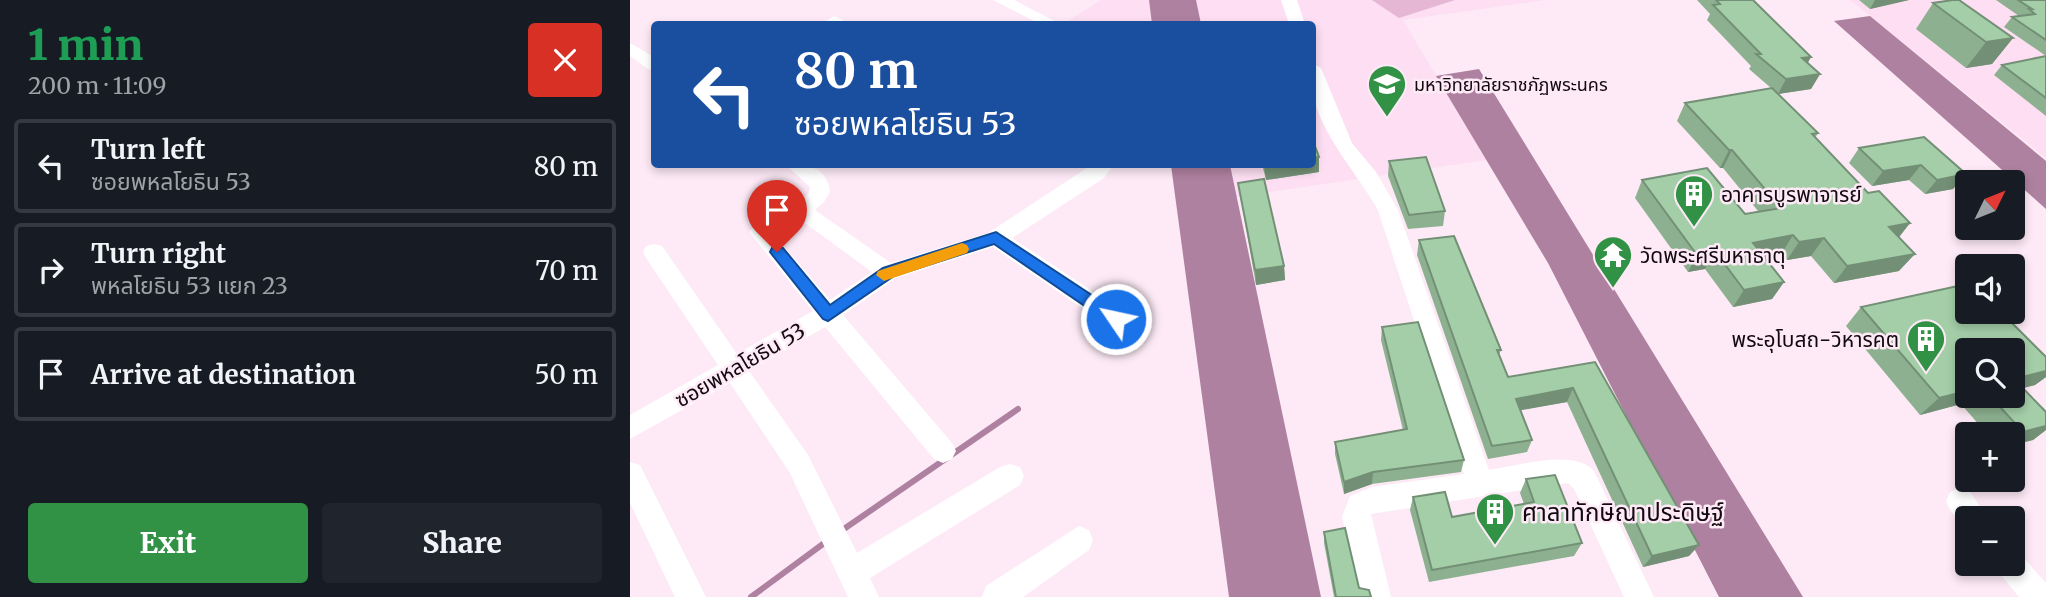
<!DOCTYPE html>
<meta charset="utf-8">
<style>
:root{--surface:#171b24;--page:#20242c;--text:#f1f3f6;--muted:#9ea1a6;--line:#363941;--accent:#319246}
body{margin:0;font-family:Merriweather,"Noto Sans Thai",serif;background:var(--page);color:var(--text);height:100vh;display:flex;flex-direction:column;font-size:26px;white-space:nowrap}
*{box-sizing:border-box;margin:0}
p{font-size:23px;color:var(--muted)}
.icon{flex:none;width:38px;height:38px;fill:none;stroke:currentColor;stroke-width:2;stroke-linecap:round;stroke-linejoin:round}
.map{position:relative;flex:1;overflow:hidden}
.drawer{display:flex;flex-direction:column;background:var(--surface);width:630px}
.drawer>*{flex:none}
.banner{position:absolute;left:21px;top:21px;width:665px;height:147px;border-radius:7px;box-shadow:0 4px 10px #0003;background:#1a4fa0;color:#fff;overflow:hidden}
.needle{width:46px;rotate:47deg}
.controls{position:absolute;left:1325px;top:170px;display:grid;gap:14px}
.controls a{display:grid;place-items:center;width:70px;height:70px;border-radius:7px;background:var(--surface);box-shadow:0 4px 10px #0003;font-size:35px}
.pin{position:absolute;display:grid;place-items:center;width:60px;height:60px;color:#fff;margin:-72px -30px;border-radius:50% 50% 50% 0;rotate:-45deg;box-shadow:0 0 7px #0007}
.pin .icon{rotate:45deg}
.me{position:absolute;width:77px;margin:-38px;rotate:304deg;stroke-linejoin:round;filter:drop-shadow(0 0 5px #0008)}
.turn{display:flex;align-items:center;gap:24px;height:147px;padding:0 28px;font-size:32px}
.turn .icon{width:91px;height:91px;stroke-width:2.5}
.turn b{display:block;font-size:49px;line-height:60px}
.round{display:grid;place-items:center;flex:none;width:74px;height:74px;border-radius:7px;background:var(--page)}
.headline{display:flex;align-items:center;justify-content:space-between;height:119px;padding:0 28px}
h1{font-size:42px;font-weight:800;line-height:52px;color:#1e9e55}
.button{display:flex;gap:14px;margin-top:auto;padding:14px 28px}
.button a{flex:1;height:80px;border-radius:7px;background:var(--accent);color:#fff;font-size:28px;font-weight:800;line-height:80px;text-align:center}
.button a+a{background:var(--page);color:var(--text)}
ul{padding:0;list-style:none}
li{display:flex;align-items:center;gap:21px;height:94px;margin:0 14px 10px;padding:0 14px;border:4px solid var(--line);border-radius:7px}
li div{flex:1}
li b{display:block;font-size:26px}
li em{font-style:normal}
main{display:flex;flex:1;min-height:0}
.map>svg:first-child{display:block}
</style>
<main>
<section class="drawer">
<div class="headline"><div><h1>1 min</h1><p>200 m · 11:09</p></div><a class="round" style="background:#d93025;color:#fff"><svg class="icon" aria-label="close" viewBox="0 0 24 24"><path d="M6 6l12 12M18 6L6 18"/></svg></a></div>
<ul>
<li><svg class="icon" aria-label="left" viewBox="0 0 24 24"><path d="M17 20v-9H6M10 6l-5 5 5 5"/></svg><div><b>Turn left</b><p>ซอยพหลโยธิน 53</p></div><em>80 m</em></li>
<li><svg class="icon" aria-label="right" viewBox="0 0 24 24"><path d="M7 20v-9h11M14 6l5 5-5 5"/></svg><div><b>Turn right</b><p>พหลโยธิน 53 แยก 23</p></div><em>70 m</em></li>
<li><svg class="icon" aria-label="arrive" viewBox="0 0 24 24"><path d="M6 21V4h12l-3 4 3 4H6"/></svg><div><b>Arrive at destination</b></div><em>50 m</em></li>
</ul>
<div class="button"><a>Exit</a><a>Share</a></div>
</section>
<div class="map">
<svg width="1416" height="597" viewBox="0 0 1416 597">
<rect width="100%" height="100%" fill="#fdeaf6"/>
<path fill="#fddef2" d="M471,0h444l-142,20 83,140 -310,46 -5,-41 141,-1v-140h-249z
M1220,0h196v158l-176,-142z"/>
<path fill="#e6b6d5" d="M742,0h83l-56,18z"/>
<path fill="#af81a0" d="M519,0h47l5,24h-49z
M1240,16l176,145v48l-212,-188z
M849,69l324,528h-84l-171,-334 -112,-187z
M541,165h59l91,432h-92z"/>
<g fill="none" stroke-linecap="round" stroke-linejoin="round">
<path stroke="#af81a0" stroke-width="6" d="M211,531l177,-122
M121,597l76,-56"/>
<path fill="#fff" fill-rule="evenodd" d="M363,0h21l46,24h-20z
M651,0h16l8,24h-16z
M204,16l16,8h-22l-2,-3z
M0,43l24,14v13l-6,-1 -18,-13z
M682,63l9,5 31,75 24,29 22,38 91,260c29,-4 84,-22 105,1l60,126h-30l-50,-108 -6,-6 -197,31 20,83h-30l-19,-80 8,-21 22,-9 92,-13 -86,-264c-21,-37 -59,-77 -66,-120 -1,-8 0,-18 0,-27z
M155,164c20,0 42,1 45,28l-6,10 -9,8 76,53 97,-30 105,-69h21l-10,14 -92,60 112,74 4,7 -4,7 -8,2 -8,-2 -115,-79 -97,31 -53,37 109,128 4,8 -4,8 -9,4 -9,-4 -109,-132 -76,44 59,84 49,98 143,-86 10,-3 10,3 4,9 -4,9 -150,93 9,19h-31l-58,-124 -60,-90 -100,56v-24l88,-50 -72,-107 -3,-6 3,-6 8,-2 8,2 75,108 76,-43 -60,-74 -4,-5 4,-5 7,-3 7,3 63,73 42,-28 -74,-54 -4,-9 15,-16 1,-6z
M0,462l10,3 66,132h-31l-45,-94z
M1330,488l10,4 18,26h-21v11l-17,-19 -4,-9 4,-9z
M449,526l10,4 4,10 -4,10 -66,47h-41l4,-11z
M1382,551l8,3 26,29v14h-27l-19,-23 -4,-10h16z"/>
</g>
<path fill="#8db190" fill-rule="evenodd" d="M1067,0h56l55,63 12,11 -9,15 -33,5 40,39 -3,5 53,55 42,30 -11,14v34l-65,12 -23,-27 -24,4 -5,-7 -18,4 20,25 -12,17 -39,8 -28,-38 -17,3 -53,-74 7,-18 103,34 13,-3 -35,-43h-3l-43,-47 8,-18 86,-15 -22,-19 2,-3 -44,-46 3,-6z
M1229,0h50l-39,9z
M1366,0h50v116l-52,-41 8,-10 44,-9 -42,-29 8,-10 7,-1z
M1303,3l80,35 -21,26 -26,4 -50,-39z
M1229,148l107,26 -13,15 -28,5 -16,-14 -37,6 -23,-23z
M759,161l56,50 -2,15 -35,3 -20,-53z
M632,164h50l7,8 -53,8z
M608,183l46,83 1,14 -29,5z
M789,240l82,110 -2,5 9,22 87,-15 104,183 -10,11 -46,11 -76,-165 -47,8 12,30 -5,12 -39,7 -71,-204z
M1337,284v28h34l45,45v20l-11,8 -12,3 23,24v18l-13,10 -21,5v-11h-25l-26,-30 -41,11 -74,-89 15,-19zM1337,350h45v46h-45z
M752,327l82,133 -3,12 -89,12 -28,10 -9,-40v-12l68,-12 -22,-90z
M896,479l56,64 -8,13 -145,26 -19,-72 3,-13 39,20 72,-13 -4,-11z
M694,532l35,56 12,9h-37l-10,-54z"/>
<path fill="#739076" d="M1245,0h34l-39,9z
M1383,38l-21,26 -26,4 20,-26z
M1181,57l-8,15 -1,-14z
M1190,74l-9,15 -33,5 8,-15z
M1099,150h3l-9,18h-3z
M689,157v15l-53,8 -2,-15 48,-1v-6z
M1291,165l-12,15 -37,6 11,-15z
M1336,174l-13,15 -28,5 12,-14z
M1280,223l-14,18 -7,-14z
M1163,235l-11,18 -40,8 11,-18z
M1194,238l-13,18 -24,4 12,-18z
M1085,251l-10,18 -17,3 9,-17z
M1285,254l-16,17 -65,12 13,-17z
M654,266l1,14 -29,5 -1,-15z
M1154,282l-12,17 -39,8 11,-17z
M1416,371v6l-11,8 -23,6 2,-12z
M943,388l-6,14 -56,10 5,-13z
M1337,391v5h5l-11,8 -41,11 19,-17z
M1416,426v4l-13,10 -21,5v-6l11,-7z
M743,472l-1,12 -28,10v-12z
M1069,545l-10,11 -46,11 9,-11z"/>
<path fill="#a4cea8" stroke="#739076" stroke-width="2" d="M1086,0h37l58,57 -9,1 18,16 -34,5 -30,-25h5l-48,-49 7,-1z
M1323,0h6l54,38 -27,4 -53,-39z
M1388,0h28v40l-34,-23 23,-3 -6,-5h3z
M1416,56v42l-44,-33z
M1142,88l46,45 -6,1 56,59 11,-2 31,32 -21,4 26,27 -68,12 -23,-28 -25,4 -6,-7 -40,8 31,39 -40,8 -29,-39 -18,4 -55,-75 65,-12 38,46 36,-6 -49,-58h-3l-44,-47z
M1294,137l42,37 -29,6 -16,-15 -38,6 -24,-23z
M682,138l7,19 -7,1z
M796,157l19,54 -36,4 -20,-54z
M634,179l20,87 -29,4 -17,-87z
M824,236l47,114h-4l11,27 87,-15 104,183 -47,11 -79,-168 -57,11 16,41 -40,6 -73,-206z
M1337,284v28h34l45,45v14l-32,8 32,33v14l-23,6 -33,-36h22v-46h-45v41l-28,7 -78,-91z
M788,322l46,138 -91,12 -29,10 -9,-40 72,-13 -25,-102z
M925,475l27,68 -150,27 -19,-73 32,-5 7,25 82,-15 -8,-23z
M715,528l14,60 10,2 2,7h-35l-12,-65z"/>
<path fill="#1a73e8" stroke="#114b97" stroke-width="2" d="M366,232l126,83 3,4 -3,5h-11l-117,-80 -100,32 -66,45 -5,-2 -53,-67 2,-4h11l47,57 53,-37z"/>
<path fill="#f59e0b" d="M332,243l5,2 2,4 -2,4 -83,28 -8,-6 2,-4z"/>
<defs>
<g id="university-pin" transform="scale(2.0125)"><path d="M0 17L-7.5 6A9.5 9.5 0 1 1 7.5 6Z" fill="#319246" stroke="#fdeaf6"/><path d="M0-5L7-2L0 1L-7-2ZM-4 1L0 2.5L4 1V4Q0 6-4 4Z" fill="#fff"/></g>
<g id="building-pin" transform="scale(2.0125)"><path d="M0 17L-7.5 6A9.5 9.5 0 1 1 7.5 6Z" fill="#319246" stroke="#fdeaf6"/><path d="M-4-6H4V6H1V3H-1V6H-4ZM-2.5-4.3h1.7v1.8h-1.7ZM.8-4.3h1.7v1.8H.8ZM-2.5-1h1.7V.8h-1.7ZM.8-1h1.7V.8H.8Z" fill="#fff"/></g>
<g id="temple-pin" transform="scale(2.0125)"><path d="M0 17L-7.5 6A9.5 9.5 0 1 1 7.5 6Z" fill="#319246" stroke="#fdeaf6"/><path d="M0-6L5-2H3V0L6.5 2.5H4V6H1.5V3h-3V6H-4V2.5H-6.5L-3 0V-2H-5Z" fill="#fff"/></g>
</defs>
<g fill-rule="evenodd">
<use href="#university-pin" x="757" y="84"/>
<use href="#building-pin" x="1064" y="194"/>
<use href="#temple-pin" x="983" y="255"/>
<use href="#building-pin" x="1296" y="339"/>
<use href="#building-pin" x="865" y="512"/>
</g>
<g text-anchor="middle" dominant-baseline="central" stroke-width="5" stroke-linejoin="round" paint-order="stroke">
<g font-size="18" fill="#12090f" stroke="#fdeaf6" text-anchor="start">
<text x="784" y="84">มหาวิทยาลัยราชภัฏพระนคร</text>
</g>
<g font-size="21" fill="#12090f" stroke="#fdeaf6" text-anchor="start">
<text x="1091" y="194">อาคารบูรพาจารย์</text>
<text x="1010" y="255">วัดพระศรีมหาธาตุ</text>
<text x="1269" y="339" text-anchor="end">พระอุโบสถ-วิหารคต</text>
</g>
<g font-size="21" fill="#12090f" stroke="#fdeaf6">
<text transform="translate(110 365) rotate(-30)">ซอยพหลโยธิน 53</text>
</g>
<g font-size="24" fill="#12090f" stroke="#fdeaf6" text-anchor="start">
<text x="892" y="512">ศาลาทักษิณาประดิษฐ์</text>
</g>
</g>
</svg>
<div class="controls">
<a><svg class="needle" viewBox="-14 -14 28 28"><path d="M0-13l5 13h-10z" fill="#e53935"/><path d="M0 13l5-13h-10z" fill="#9ea1a6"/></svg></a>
<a><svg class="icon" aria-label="sound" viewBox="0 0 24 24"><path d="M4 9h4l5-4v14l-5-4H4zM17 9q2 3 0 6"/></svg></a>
<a><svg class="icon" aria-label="search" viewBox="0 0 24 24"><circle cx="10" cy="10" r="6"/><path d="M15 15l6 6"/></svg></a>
<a>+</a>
<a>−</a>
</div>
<div class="pin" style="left:147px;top:252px;background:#d93025"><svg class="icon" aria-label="arrive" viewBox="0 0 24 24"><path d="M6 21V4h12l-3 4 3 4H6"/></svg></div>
<svg class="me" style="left:486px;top:319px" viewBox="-20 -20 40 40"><circle r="17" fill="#1a73e8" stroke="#fff" stroke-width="3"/><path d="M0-11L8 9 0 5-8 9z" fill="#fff"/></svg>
<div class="banner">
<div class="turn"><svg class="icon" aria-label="left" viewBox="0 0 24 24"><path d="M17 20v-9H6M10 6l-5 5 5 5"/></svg><div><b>80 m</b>ซอยพหลโยธิน 53</div></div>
</div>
</div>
</main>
